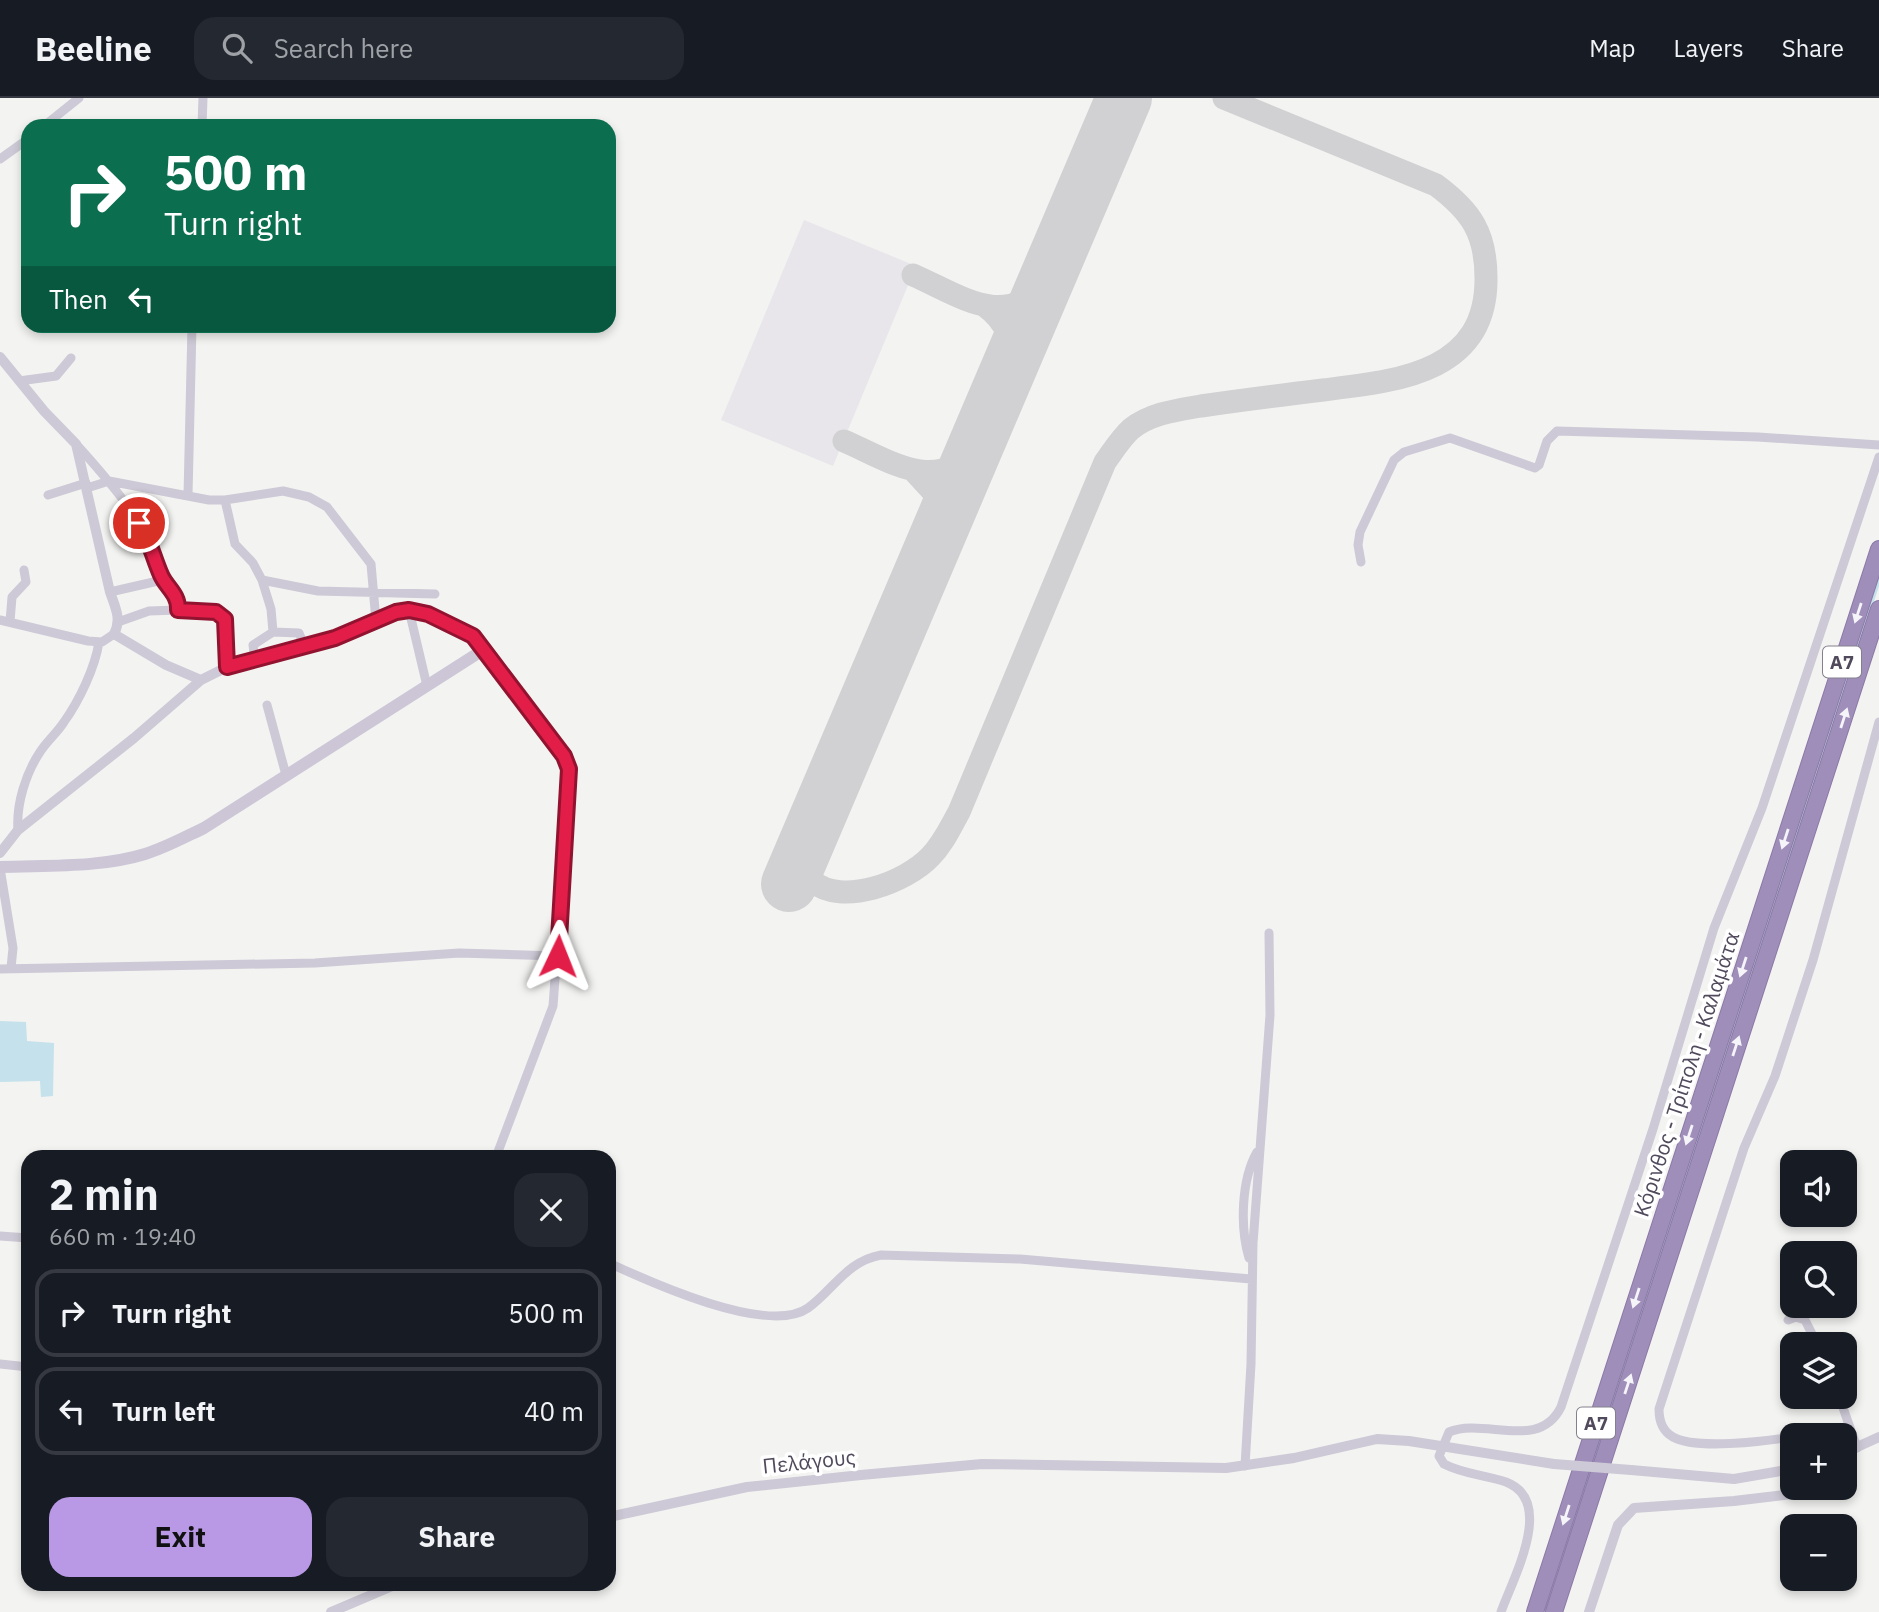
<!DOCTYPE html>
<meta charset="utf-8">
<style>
:root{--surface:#171b24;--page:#242831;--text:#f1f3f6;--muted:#9ea1a6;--line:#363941;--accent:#b999e6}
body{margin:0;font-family:"IBM Plex Sans",sans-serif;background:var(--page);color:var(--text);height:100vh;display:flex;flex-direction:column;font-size:26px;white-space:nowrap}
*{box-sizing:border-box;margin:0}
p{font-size:23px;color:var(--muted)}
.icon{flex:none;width:38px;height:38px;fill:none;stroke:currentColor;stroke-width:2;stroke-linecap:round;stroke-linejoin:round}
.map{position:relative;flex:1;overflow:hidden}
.details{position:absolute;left:21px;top:1052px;width:595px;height:441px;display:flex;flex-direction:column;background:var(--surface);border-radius:21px;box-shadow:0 4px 10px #0003}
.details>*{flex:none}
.guide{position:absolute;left:21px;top:21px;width:595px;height:214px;border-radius:21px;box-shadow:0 4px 10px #0003;background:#0b6e4f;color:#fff;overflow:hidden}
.fabs{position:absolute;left:1780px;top:1052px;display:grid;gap:14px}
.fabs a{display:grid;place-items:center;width:77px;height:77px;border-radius:14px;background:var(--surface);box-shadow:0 4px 10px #0003;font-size:35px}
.pin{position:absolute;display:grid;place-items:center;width:60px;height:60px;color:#fff;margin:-30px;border:4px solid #fff;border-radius:50%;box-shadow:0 2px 7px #0007}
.me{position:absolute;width:77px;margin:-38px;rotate:2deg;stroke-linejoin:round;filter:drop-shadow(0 0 5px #0008)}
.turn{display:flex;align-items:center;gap:24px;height:147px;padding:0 28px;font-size:32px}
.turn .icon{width:91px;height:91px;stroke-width:2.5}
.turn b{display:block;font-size:49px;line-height:60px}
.then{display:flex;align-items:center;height:66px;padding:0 28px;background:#0003;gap:14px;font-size:26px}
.round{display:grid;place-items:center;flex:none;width:74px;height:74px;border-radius:21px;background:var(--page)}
.summary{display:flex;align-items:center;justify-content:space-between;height:119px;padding:0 28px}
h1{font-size:42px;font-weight:700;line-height:52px}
.primary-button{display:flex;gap:14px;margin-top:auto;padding:14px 28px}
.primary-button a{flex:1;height:80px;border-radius:21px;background:var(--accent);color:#111;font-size:28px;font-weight:700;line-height:80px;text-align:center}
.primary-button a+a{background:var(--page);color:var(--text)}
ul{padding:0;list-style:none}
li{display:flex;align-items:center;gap:21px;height:88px;margin:0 14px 10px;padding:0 14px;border:4px solid var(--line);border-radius:21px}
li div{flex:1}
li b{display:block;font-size:26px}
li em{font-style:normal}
header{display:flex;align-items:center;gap:42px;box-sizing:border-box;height:98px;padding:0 35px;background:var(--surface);border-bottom:2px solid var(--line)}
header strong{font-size:33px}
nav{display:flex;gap:38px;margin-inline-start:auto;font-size:24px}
.search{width:490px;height:63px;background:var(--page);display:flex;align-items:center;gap:18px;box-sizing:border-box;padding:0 24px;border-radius:21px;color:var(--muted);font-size:26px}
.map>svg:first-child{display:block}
</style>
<header>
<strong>Beeline</strong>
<div class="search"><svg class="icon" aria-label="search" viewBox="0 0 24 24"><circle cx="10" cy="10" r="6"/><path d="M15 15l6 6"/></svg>Search here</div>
<nav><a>Map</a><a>Layers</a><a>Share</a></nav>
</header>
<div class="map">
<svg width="1879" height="1514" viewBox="0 0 1879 1514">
<rect width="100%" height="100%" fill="#f3f3f1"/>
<path fill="#e8e6eb" d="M804,122l112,46 -83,200 -112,-46z"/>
<path fill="#c4e1ec" d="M1879,474v14l-332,1026h-5z
M0,923l26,1 1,19 27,2 -1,53 -12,1 -1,-16 -40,1z"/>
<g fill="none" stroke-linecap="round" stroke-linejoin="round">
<path stroke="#d1d0d2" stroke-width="23" d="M1124,1l1,-1
M913,177c48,21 92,56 135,6
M984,207c24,18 28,34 27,62
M844,343c47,20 95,56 134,3
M913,372l22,24 7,35
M801,759c3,7 6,19 11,24 30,26 94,1 118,-24 13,-13 20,-29 29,-45l146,-350c8,-11 16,-24 26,-33 20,-16 47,-19 70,-23 41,-6 81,-11 122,-16 72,-9 164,-16 163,-112 0,-45 -15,-67 -50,-93l-212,-87"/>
<path stroke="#d1d0d2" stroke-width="56" d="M789,786l335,-786"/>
<g stroke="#8b79a6" stroke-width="18">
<path id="motorway" d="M1535,1514l344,-1063
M1554,1514l325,-1003"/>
</g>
<path stroke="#cdc9d6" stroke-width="9" d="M44,28l35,-28
M202,28l1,-28
M0,61l28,-20
M19,283l37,-5 15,-18
M77,347c19,21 98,108 81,136l-48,11
M87,390l22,-7 100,19h16l58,-9 26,6 18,10 44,57 5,57
M48,397l38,-12
M188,397l4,-169
M225,402l10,44 18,19 9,17 9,29 2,23 -20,13 2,15
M1361,464l-3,-17 2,-13 34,-72 10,-8 46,-14 85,30 4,-3 8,-24 10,-10 201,6 121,8
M262,482l56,11 117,3
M178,512l33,1 12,5 3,8 1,43
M409,512l18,76
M0,522l88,21 14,1 12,-8
M10,524l2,-25 14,-15 -2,-12
M118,524l31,-11 29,-1 -7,-23 -10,-11
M273,534l26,1 5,12
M483,552l81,106 6,20 -17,230 -57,151
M267,607l19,70
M18,732c-2,-26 8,-57 22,-78 7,-11 17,-19 24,-30 15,-21 31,-54 35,-80
M0,770l13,80 -2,20
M0,871l315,-6 144,-10 99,3
M0,1138l28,2
M1249,1160c-9,-30 -8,-78 8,-106
M609,1165c41,19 159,73 199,45 25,-18 39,-47 73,-53l139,4 231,20
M1788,1222l8,-3 9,3 12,24
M0,1266l28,3
M1839,1298l18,52
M1792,1339c-27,4 -96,13 -119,0 -11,-6 -14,-16 -14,-28l85,-261 31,-72 38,-116 66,-238
M1245,1368l6,-102 2,-121 17,-228 -1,-82
M1501,1514c12,-34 55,-111 5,-130 -21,-7 -43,-8 -62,-18l-5,-8 10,-24c35,-15 90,20 112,-25l92,-278 61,-201 48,-120 117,-351"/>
<path stroke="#cdc9d6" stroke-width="10" d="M0,259l44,54 32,33 34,148c5,15 12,27 4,42l52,31 35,15
M0,755l18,-23 116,-92 67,-58 20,-10 114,-32 48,-22 26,-6 30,7 23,11 11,8 10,14
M1844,1355l35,-16
M1631,1372l103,9 58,-10
M609,1419l138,-30 114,-12 121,-11 244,4 68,-10 83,-19 32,2 145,23
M331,1514l66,-28
M1589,1514l29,-87 16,-17 100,-7 66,-8 12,-5"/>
<path stroke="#cdc6d7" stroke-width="12" d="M0,769c47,-2 100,1 145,-13 20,-6 40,-17 59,-26l279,-178"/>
<use href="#motorway" stroke="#9f8eba" stroke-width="16"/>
<path stroke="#cdc9d6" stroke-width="10" d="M1554,1366l77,6"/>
</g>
<defs><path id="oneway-solid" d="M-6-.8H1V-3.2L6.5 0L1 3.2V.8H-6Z" transform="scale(1.75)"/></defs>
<g fill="#f5f4f8">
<use href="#oneway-solid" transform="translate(1858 515) rotate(108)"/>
<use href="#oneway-solid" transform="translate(1844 620) rotate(-72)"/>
<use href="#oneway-solid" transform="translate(1785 741) rotate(108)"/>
<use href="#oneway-solid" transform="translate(1743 869) rotate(108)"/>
<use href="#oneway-solid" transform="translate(1736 948) rotate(-72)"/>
<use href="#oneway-solid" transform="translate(1689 1037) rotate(108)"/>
<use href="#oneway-solid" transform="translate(1636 1200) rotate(108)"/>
<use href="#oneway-solid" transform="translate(1628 1286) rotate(-72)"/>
<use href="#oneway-solid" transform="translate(1566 1417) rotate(108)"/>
</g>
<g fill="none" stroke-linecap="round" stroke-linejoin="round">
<g stroke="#92132f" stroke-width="18">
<path id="route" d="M139,425c11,17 14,34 22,52 5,12 18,19 17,35l38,2 9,7 2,48 108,-29 61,-26 13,-2 19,4 45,22 91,120 5,13 -11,187"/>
</g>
<use href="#route" stroke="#e11d48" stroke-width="12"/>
</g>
<g text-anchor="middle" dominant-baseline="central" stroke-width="7" stroke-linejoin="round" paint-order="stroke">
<g fill="#fff" stroke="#85808d" stroke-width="2">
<rect x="1823" y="548.5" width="38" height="31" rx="5"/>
<rect x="1577" y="1309.5" width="38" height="31" rx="5"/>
</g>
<g font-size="19" font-weight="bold" fill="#514a5c">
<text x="1842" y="564">Α7</text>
<text x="1596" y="1325">Α7</text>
</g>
<g font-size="21" fill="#514a5c" stroke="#fff">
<text transform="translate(1686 976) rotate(-72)">Κόρινθος - Τρίπολη - Καλαμάτα</text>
<text transform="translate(809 1363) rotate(-6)">Πελάγους</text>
</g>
</g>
</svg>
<div class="fabs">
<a><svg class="icon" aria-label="sound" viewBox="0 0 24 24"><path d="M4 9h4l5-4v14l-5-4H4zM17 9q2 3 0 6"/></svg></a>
<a><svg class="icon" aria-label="search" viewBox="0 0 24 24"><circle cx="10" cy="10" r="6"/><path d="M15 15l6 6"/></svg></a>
<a><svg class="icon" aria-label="layers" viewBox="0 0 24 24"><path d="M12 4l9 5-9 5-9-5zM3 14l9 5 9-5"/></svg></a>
<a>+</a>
<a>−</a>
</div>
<div class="pin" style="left:139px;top:425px;background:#d93025"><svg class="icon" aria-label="arrive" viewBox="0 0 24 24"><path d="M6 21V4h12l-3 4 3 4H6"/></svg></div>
<svg class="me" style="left:558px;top:858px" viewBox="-20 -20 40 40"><path d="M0-17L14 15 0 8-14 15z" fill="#e11d48" stroke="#fff" stroke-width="4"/></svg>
<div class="guide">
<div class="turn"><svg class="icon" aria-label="right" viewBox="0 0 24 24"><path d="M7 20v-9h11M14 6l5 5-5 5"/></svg><div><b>500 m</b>Turn right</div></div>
<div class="then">Then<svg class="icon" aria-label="left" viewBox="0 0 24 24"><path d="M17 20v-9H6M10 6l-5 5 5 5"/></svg></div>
</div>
<section class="details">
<div class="summary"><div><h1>2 min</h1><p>660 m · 19:40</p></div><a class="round"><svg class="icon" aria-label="close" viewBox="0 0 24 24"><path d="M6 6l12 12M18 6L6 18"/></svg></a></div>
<ul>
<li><svg class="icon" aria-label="right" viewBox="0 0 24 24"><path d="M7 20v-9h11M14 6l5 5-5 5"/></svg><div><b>Turn right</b></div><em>500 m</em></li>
<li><svg class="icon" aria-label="left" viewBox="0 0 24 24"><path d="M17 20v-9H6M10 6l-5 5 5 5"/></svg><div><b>Turn left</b></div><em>40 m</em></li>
</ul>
<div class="primary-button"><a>Exit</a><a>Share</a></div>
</section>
</div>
